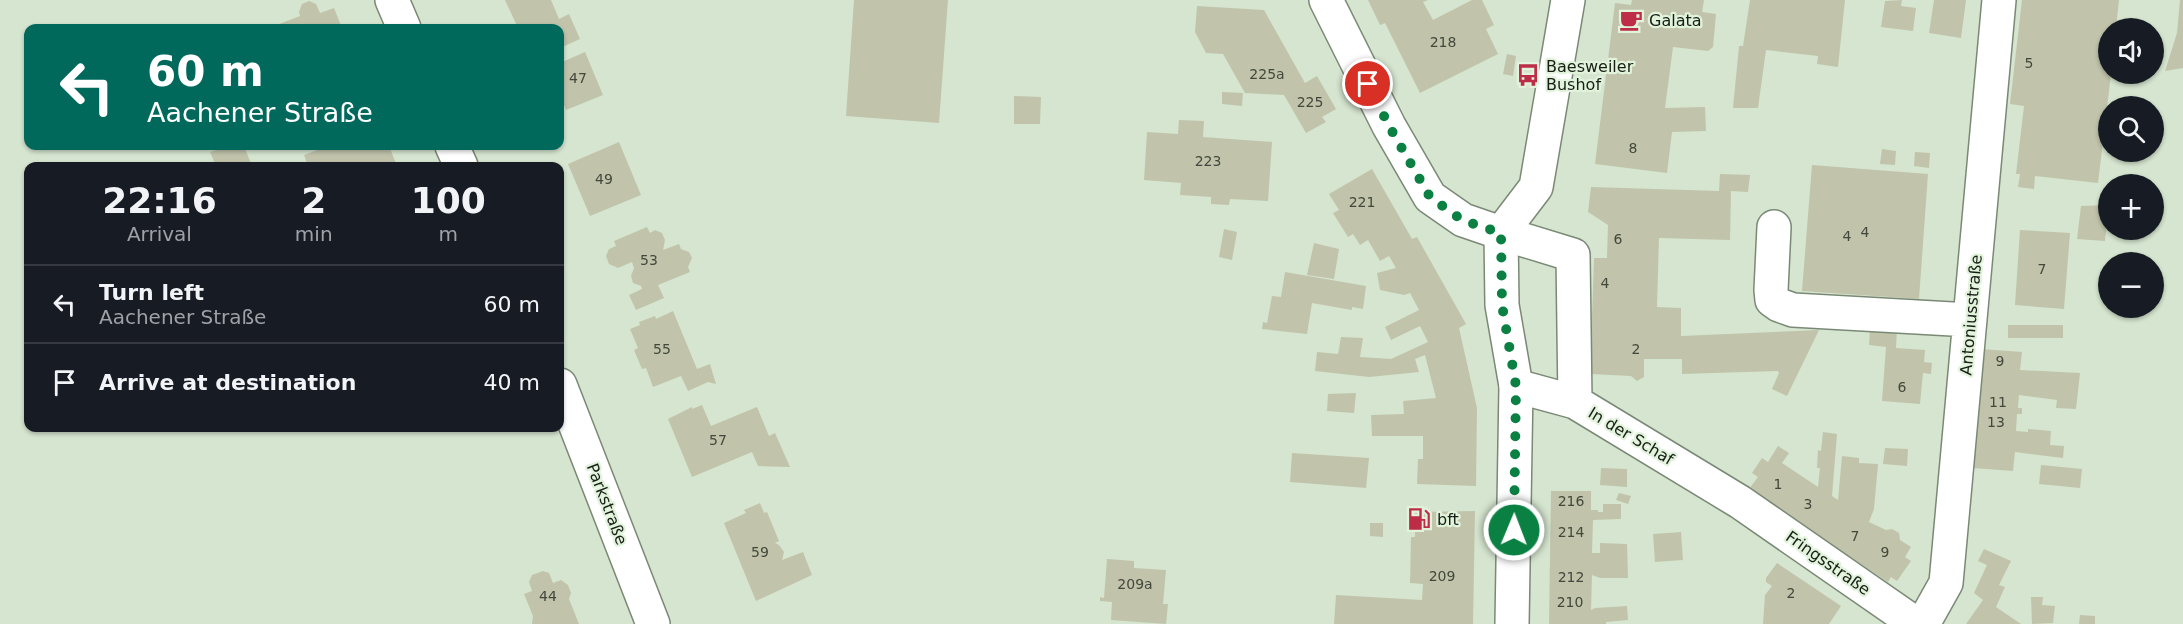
<!DOCTYPE html>
<meta charset="utf-8">
<style>
:root{--surface:#171b24;--page:#20242c;--text:#f1f3f6;--muted:#9ea1a6;--line:#363941}
body{margin:0;font-family:"DejaVu Sans",sans-serif;background:var(--page);color:var(--text);height:100vh;display:flex;flex-direction:column;font-size:22px;white-space:nowrap}
*{box-sizing:border-box;margin:0}
p{font-size:20px;color:var(--muted)}
.icon{flex:none;width:33px;height:33px;fill:none;stroke:currentColor;stroke-width:2;stroke-linecap:round;stroke-linejoin:round}
.map{position:relative;flex:1;overflow:hidden}
.sheet{position:absolute;left:24px;top:162px;width:540px;height:270px;display:flex;flex-direction:column;background:var(--surface);border-radius:12px;box-shadow:0 2px 4px #0004}
.sheet>*{flex:none}
.hud{position:absolute;left:24px;top:24px;width:540px;height:126px;border-radius:12px;box-shadow:0 2px 4px #0004;background:#00695c;color:#fff;overflow:hidden}
.controls{position:absolute;left:2098px;top:18px;display:grid;gap:12px}
.controls a{display:grid;place-items:center;width:66px;height:66px;border-radius:50%;background:var(--surface);box-shadow:0 2px 4px #0004;font-size:30px}
.pin{position:absolute;display:grid;place-items:center;width:51px;height:51px;color:#fff;margin:-26px;border:3px solid #fff;border-radius:50%;box-shadow:0 2px 6px #0007}
.me{position:absolute;width:66px;margin:-33px;rotate:1deg;stroke-linejoin:round;filter:drop-shadow(0 0 4px #0008)}
.turn{display:flex;align-items:center;gap:21px;height:126px;padding:0 24px;font-size:27px}
.turn .icon{width:78px;height:78px;stroke-width:2.5}
.turn b{display:block;font-size:42px;line-height:51px}
.eta{display:flex;justify-content:space-evenly;align-items:center;height:102px;text-align:center}
.eta b{font-size:36px;font-weight:800;line-height:42px}
ul{padding:0;list-style:none}
li{display:flex;align-items:center;gap:18px;height:78px;padding:0 24px;border-top:2px solid var(--line)}
li div{flex:1}
li b{display:block;font-size:22px}
li em{font-style:normal}
.map>svg:first-child{display:block}
</style>
<div class="map">
<svg width="2183" height="624" viewBox="0 0 2183 624">
<rect width="100%" height="100%" fill="#d5e5cf"/>
<path fill="#c1c4ab" d="M505,0h46l8,19 10,-5 11,25 -20,9v-20h-19l-1,-1 -22,1z
M854,0h94l-9,123 -93,-7z
M1368,0h60l-5,2 10,18 39,-20h10l12,25 -8,4 12,25 -78,39 -35,-70 -5,2z
M1632,0h72l-2,12 14,2 -3,33 -5,4 -35,-4 -8,61 40,-1 1,24 -34,1 -5,41 -72,-9 20,-161 16,2z
M1750,0h95l-7,67 -21,-3 1,-8 -52,-6 -8,58h-25l6,-62h4z
M1902,0l-1,6 15,2 -3,23 -32,-4 4,-26z
M1934,0h32l-5,38 -32,-5z
M2022,0h97l-3,28h-7v46h2l-13,109 -63,-7 -1,13 -16,-2 2,-13h-4l8,-68 -14,-2z
M2180,0h3v68l-18,3 12,-38z
M309,1l7,3 4,9 14,-5 8,20h-73l31,-12 -1,-4 3,-8z
M1197,6l67,4 41,73 12,-7 19,33 -14,8 4,5 -20,11 -22,-38 -39,-2 -22,-39 -17,-1 -11,-21z
M585,52l18,43 -37,15 -6,-17v-30z
M1507,54l9,2 -3,20 -10,-2z
M1222,92l21,1 -1,13 -20,-2z
M1014,96l27,1 -1,27h-26z
M1179,120l25,1 -1,16 69,5 -4,59 -38,-2 -1,6 -18,-1v-7l-31,-2 1,-12 -37,-3 3,-48 31,2z
M619,142l22,53 -51,21 -22,-52z
M228,146h16l8,20h-36l-6,-14z
M328,146h61l8,20h-89l-4,-11z
M1882,149l14,2 -1,14 -15,-1z
M1915,152l15,1 -1,15 -15,-2z
M1812,165l116,9 -9,125 -117,-8z
M1372,169l40,70 5,-2 49,87 -7,4 18,80 -1,78 -59,-2 1,-25h5v-23h-51l-1,-21 33,-1 -1,-13 33,-3 -11,-43 -10,4 4,13 -50,5 -54,-6 2,-19 21,2 3,-17 22,1 -3,19 31,2 37,-17 -8,-16 -29,14 -6,-13 34,-17 -9,-17 -6,2 -24,-5 -3,-17 19,-5 -7,-12 -9,5 -12,-21 -8,5 -7,-11 -5,3 -15,-24 6,-3 -10,-16z
M1720,174l30,1 -2,17 -17,-1 -1,49 -71,-2 -2,69 24,1v28l138,-6 -32,66 -15,-7 7,-16 -1,-2 -96,3v-15h-38v18l-7,4 -6,-5 -41,-2 4,-116h13l1,-33 -20,-13 3,-25 128,4z
M2109,205l-4,36 -28,-2 4,-33z
M647,227l3,6 5,-3 7,3 3,7 -2,10 16,-6 2,5 8,3 3,6 -4,9 2,5 -32,13 6,13 -28,12 -7,-15 13,-6 -1,-3 -8,-3 -2,-7 3,-8 -2,-6 -14,6 -9,-4 -3,-8 3,-7 7,-3 -2,-5z
M1224,229l13,3 -5,28 -13,-3z
M2020,230l50,3 -6,76 -49,-4z
M1314,243l25,6 -5,30 -27,-4z
M1285,272l81,14 -3,23 -11,-2v3l-40,-7 -5,31 -45,-5 1,-7 4,1 5,-27 9,1z
M673,311l24,58 13,-5 6,20 -8,-2 -20,9 -7,-15 -28,11 -7,-19 -4,1 -8,-19 4,-2 -8,-19 10,-4 -1,-3 16,-6 1,3z
M2008,325h55v13h-55z
M1897,329l-1,19 29,2 -1,12 8,1 -1,11 -8,-1 -3,31 -38,-3 4,-54 -17,-2 1,-15z
M1981,349l41,3 -2,18 60,3 -4,36 -20,-1 1,-8 -38,-5 -1,13h4v6h-5l-1,17 12,1v-3l23,2 -1,14 14,1 -1,12 -48,-6 -2,19 -40,-3z
M1356,393l-2,20 -27,-2 1,-17z
M702,405l9,21 46,-19 12,29 6,-3 15,34 -32,-1 -6,-14 -60,25 -24,-58 24,-12v2z
M1823,432l14,2 -5,62 6,4 4,-44 17,2v5l19,1 -4,45 -5,13 17,8 6,-1 7,4 1,7 11,7 -6,10 6,4 -14,20 -6,-4 -3,5 -139,-93 9,-12 -6,-4 10,-15 6,4 10,-16 11,7 -7,10 36,24 2,-19h-3l1,-18 3,1z
M1885,448l23,1 -1,17 -24,-2z
M1292,453l77,5 -3,30 -76,-6z
M2041,465l41,4 -2,19 -41,-4z
M1601,468l26,1v18l-27,-2z
M1551,491h40v19h7v2h5v-8h18v15l-28,1 -1,33h8v-10l27,1 1,34h-28l-8,-3 -1,35 4,-2 32,-2 1,14 -22,2v2h-57z
M1619,493l12,3 -3,8 -12,-4z
M760,503l4,10 3,-1 12,29 -4,2 4,2 5,7 -2,8 21,-8 9,23 -56,26 -32,-78 22,-10 -2,-3z
M1475,511l-2,113h-139l2,-29 86,5 1,-16 -13,-1 1,-46h4v-25z
M1370,523h13v14l-13,-1z
M1681,532l2,28 -28,2 -2,-28z
M1984,549l27,12 -12,24 6,2 -9,20 25,17h-55l17,-24 -9,-7 13,-28 -9,-4z
M1107,559l27,2v7l32,2 -3,34h5l-2,20 -55,-4 1,-18 -12,-1v-4l4,1z
M1777,563l64,43 -12,18h-66l2,-29 7,-9 -6,-4v-4z
M543,571l6,2 4,10 8,-3 7,5 3,8 -2,6 10,25h-47l1,-8 -9,-22 8,-3 -3,-9 3,-7z
M2031,597h12l-1,8 13,1 -2,17 -21,1z
M2080,615l15,1v8h-16z"/>
<g fill="none" stroke-linecap="round" stroke-linejoin="round">
<g stroke="#7a8975" stroke-width="36">
<path id="minor" d="M392,0l12,28
M1568,0l-32,187 -35,46 72,22 2,147
M452,146l9,20
M1774,227l-3,63 1,10 7,5 14,5 177,10
M560,385l93,239
M1516,386l59,16 165,100 176,122
M1923,624l23,-41 53,-583"/>
</g>
<g stroke="#7a8975" stroke-width="36">
<path id="major" d="M1326,0l63,126 41,71 33,23 38,13 1,72 14,81 -4,238"/>
</g>
<use href="#minor" stroke="#fff" stroke-width="33"/>
<use href="#major" stroke="#fff" stroke-width="33"/>
</g>
<g fill="none" stroke-linecap="round" stroke-linejoin="round">
<path stroke="#0b8043" stroke-width="10" stroke-dasharray="0 18" d="M1368,84l21,42 41,71 32,23 39,13 1,72 14,81 -2,144"/>
</g>
<defs>
<g id="cafe-bare" transform="scale(1.8)"><path d="M-5.5-4.5H6V0H3Q3 3.5 0 3.5H-2.5Q-5.5 3.5-5.5 0ZM3-3.2v2h1.7v-2ZM-6 4.5H4V6H-6Z" fill="#bd2d47" stroke="#e2f3dc" stroke-width="2.5" paint-order="stroke"/></g>
<g id="bus-bare" transform="scale(1.8)"><path d="M-5-6H5V4H4V6H2V4H-2V6H-4V4H-5ZM-3.5-4V0h7V-4ZM-3.5 1.2v1.5H-2V1.2ZM2 1.2v1.5H3.5V1.2Z" fill="#bd2d47" stroke="#e2f3dc" stroke-width="2.5" paint-order="stroke"/></g>
<g id="fuel-bare" transform="scale(1.8)"><path d="M-5.5-6h7V0h2V4h1.3V-2.5L3-4.5l.8-.8L6-3V5H2.5V1h-1V6h-7ZM-4.2-4.7v3.2H.2V-4.7Z" fill="#bd2d47" stroke="#e2f3dc" stroke-width="2.5" paint-order="stroke"/></g>
</defs>
<g fill-rule="evenodd">
<use href="#cafe-bare" x="1631" y="20"/>
<use href="#bus-bare" x="1528" y="75"/>
<use href="#fuel-bare" x="1419" y="519"/>
</g>
<g text-anchor="middle" dominant-baseline="central" stroke-width="4.5" stroke-linejoin="round" paint-order="stroke">
<g font-size="14" fill="#42483b">
<text x="1443" y="42">218</text>
<text x="2029" y="63">5</text>
<text x="1267" y="74">225a</text>
<text x="578" y="78">47</text>
<text x="1310" y="102">225</text>
<text x="1633" y="148">8</text>
<text x="1208" y="161">223</text>
<text x="604" y="179">49</text>
<text x="1362" y="202">221</text>
<text x="1865" y="232">4</text>
<text x="1847" y="236">4</text>
<text x="1618" y="239">6</text>
<text x="649" y="260">53</text>
<text x="2042" y="269">7</text>
<text x="1605" y="283">4</text>
<text x="662" y="349">55</text>
<text x="1636" y="349">2</text>
<text x="2000" y="361">9</text>
<text x="1902" y="387">6</text>
<text x="1998" y="402">11</text>
<text x="1996" y="422">13</text>
<text x="718" y="440">57</text>
<text x="1778" y="484">1</text>
<text x="1571" y="501">216</text>
<text x="1808" y="504">3</text>
<text x="1571" y="532">214</text>
<text x="1855" y="536">7</text>
<text x="760" y="552">59</text>
<text x="1885" y="552">9</text>
<text x="1442" y="576">209</text>
<text x="1571" y="577">212</text>
<text x="1135" y="584">209a</text>
<text x="1791" y="593">2</text>
<text x="548" y="596">44</text>
<text x="1570" y="602">210</text>
</g>
<g font-size="16" fill="#181e16" stroke="#e2f3dc" text-anchor="start">
<text x="1649" y="20">Galata</text>
<text x="1546" y="66">Baesweiler<tspan x="1546" dy="18">Bushof</tspan></text>
<text x="1437" y="519">bft</text>
</g>
<g font-size="16" fill="#181e16" stroke="#e2f3dc">
<text transform="translate(1971 315) rotate(-85)">Antoniusstraße</text>
<text transform="translate(1631 436) rotate(31)">In der Schaf</text>
<text transform="translate(607 504) rotate(69)">Parkstraße</text>
<text transform="translate(1828 563) rotate(35)">Fringsstraße</text>
</g>
</g>
</svg>
<div class="controls">
<a><svg class="icon" aria-label="sound" viewBox="0 0 24 24"><path d="M4 9h4l5-4v14l-5-4H4zM17 9q2 3 0 6"/></svg></a>
<a><svg class="icon" aria-label="search" viewBox="0 0 24 24"><circle cx="10" cy="10" r="6"/><path d="M15 15l6 6"/></svg></a>
<a>+</a>
<a>−</a>
</div>
<div class="pin" style="left:1368px;top:84px;background:#d93025"><svg class="icon" aria-label="arrive" viewBox="0 0 24 24"><path d="M6 21V4h12l-3 4 3 4H6"/></svg></div>
<svg class="me" style="left:1514px;top:530px" viewBox="-20 -20 40 40"><circle r="17" fill="#0b8043" stroke="#fff" stroke-width="3"/><path d="M0-11L8 9 0 5-8 9z" fill="#fff"/></svg>
<div class="hud">
<div class="turn"><svg class="icon" aria-label="left" viewBox="0 0 24 24"><path d="M17 20v-9H6M10 6l-5 5 5 5"/></svg><div><b>60 m</b>Aachener Straße</div></div>
</div>
<section class="sheet">
<div class="eta">
<div><b>22:16</b><p>Arrival</p></div>
<div><b>2</b><p>min</p></div>
<div><b>100</b><p>m</p></div>
</div>
<ul>
<li><svg class="icon" aria-label="left" viewBox="0 0 24 24"><path d="M17 20v-9H6M10 6l-5 5 5 5"/></svg><div><b>Turn left</b><p>Aachener Straße</p></div><em>60 m</em></li>
<li><svg class="icon" aria-label="arrive" viewBox="0 0 24 24"><path d="M6 21V4h12l-3 4 3 4H6"/></svg><div><b>Arrive at destination</b></div><em>40 m</em></li>
</ul>
</section>
</div>
